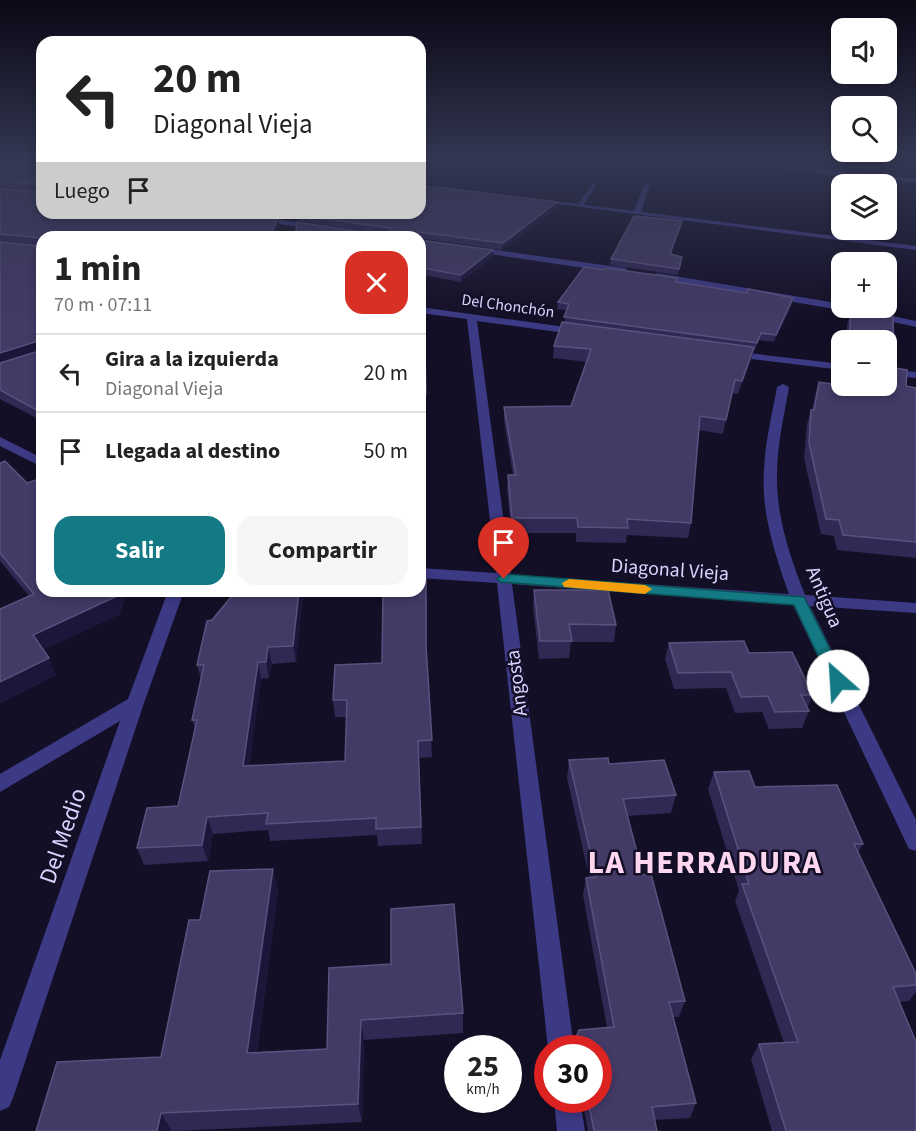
<!DOCTYPE html>
<html lang="es">
<meta charset="utf-8">
<style>
:root{--surface:#fff;--page:#f6f6f6;--text:#222;--muted:#767676;--line:#e0e0e0;--accent:#137a85}
body{margin:0;font-family:"Source Sans 3",sans-serif;background:var(--page);color:var(--text);height:100vh;display:flex;flex-direction:column;font-size:22px;white-space:nowrap}
*{box-sizing:border-box;margin:0}
p{font-size:20px;color:var(--muted)}
.icon{flex:none;width:33px;height:33px;fill:none;stroke:currentColor;stroke-width:2;stroke-linecap:round;stroke-linejoin:round}
.map{position:relative;flex:1;overflow:hidden}
.details{position:absolute;left:36px;top:231px;width:390px;height:366px;display:flex;flex-direction:column;background:var(--surface);border-radius:18px;box-shadow:0 3px 9px #0003}
.details>*{flex:none}
.top-card{position:absolute;left:36px;top:36px;width:390px;height:183px;border-radius:18px;box-shadow:0 3px 9px #0003;background:#fff;color:var(--text);overflow:hidden}
.fabs{position:absolute;left:831px;top:18px;display:grid;gap:12px}
.fabs a{display:grid;place-items:center;width:66px;height:66px;border-radius:12px;background:var(--surface);box-shadow:0 3px 9px #0003;font-size:30px}
.speed{position:absolute;left:444px;top:1035px;display:flex;gap:12px;font-size:30px;font-weight:700;text-align:center}
.speed>*{display:grid;place-content:center;width:78px;height:78px;border-radius:50%;background:var(--surface);box-shadow:0 3px 9px #0003;line-height:1}
.speed small{font-size:15px;font-weight:400}
.speed .limit{border:9px solid #d22;background:#fff;color:#111}
.pin{position:absolute;display:grid;place-items:center;width:51px;height:51px;color:#fff;margin:-62px -26px;border-radius:50% 50% 50% 0;rotate:-45deg;box-shadow:0 0 6px #0007}
.pin .icon{rotate:45deg}
.me{position:absolute;width:66px;margin:-33px;rotate:334deg;stroke-linejoin:round;filter:drop-shadow(0 0 4px #0008)}
.turn{display:flex;align-items:center;gap:21px;height:126px;padding:0 18px;font-size:27px}
.turn .icon{width:78px;height:78px;stroke-width:2.5}
.turn b{display:block;font-size:42px;line-height:51px}
.then{display:flex;align-items:center;height:57px;padding:0 18px;background:#0003;gap:12px;font-size:22px}
.round{display:grid;place-items:center;flex:none;width:63px;height:63px;border-radius:18px;background:var(--page)}
.overview{display:flex;align-items:center;justify-content:space-between;height:102px;padding:0 18px}
h1{font-size:36px;font-weight:700;line-height:45px}
.primary-button{display:flex;gap:12px;margin-top:auto;padding:12px 18px}
.primary-button a{flex:1;height:69px;border-radius:18px;background:var(--accent);color:#fff;font-size:24px;font-weight:700;line-height:69px;text-align:center}
.primary-button a+a{background:var(--page);color:var(--text)}
ul{padding:0;list-style:none}
li{display:flex;align-items:center;gap:18px;height:78px;padding:0 18px;border-top:2px solid var(--line)}
li div{flex:1}
li b{display:block;font-size:22px}
li em{font-style:normal}
.map>svg:first-child{display:block}
</style>
<div class="map">
<svg width="916" height="1131" viewBox="0 0 916 1131">
<rect width="100%" height="100%" fill="#130f26"/>
<g fill="none" stroke-linecap="round" stroke-linejoin="round">
<path fill="#3d3a85" fill-rule="evenodd" d="M716,161h17l183,18v4z
M647,183l3,2 -9,27 275,34v4l-381,-49 3,-2 40,5 15,-21 3,2 -12,20 50,6 10,-26z
M420,185l34,4 3,2 -3,2 -34,-4z
M260,217l56,8 4,2 -4,2 -59,-8z
M473,247l152,21 4,3 -4,3 -155,-23v-4z
M657,273l185,31v4h12l62,13v6l-76,-17 -186,-32 -1,-2z
M420,307l160,22 5,3 -5,3 -103,-14 34,254 278,19c-14,-39 -28,-81 -25,-124 1,-28 8,-55 13,-83l6,-3 6,3c-5,29 -12,58 -12,87 -1,42 13,83 28,121l111,8v10l-106,-7 106,214v31l-7,-2 -116,-244 -281,-21 62,464h-26l-51,-465 -77,-5v-10l76,5 -29,-254 -47,-6z
M731,351l111,13v6l-115,-14 -1,-2z
M886,369l30,3v6l-30,-3z
M0,437l42,21v9l-42,-21z
M168,591h16l-40,112 -131,395 -4,9 -9,4v-51l120,-339 -120,71v-18l128,-75z
M554,1100h26l5,31h-28z"/>
</g>
<path fill="#312854" d="M0,161h42v52h242l-2,6 -4,-1 1,8 -237,11v184l-42,-22v-210l40,3v-1l-40,-2z
M557,208l-55,42 -82,-12v-1h-125l81,-4 -77,-12 -1,-6z
M681,227l-10,27 11,3 -4,18 -68,-10 1,-6z
M420,240l73,10v7l-32,25 -38,-7 1,30h-4z
M676,282l71,11 46,5 -1,7 -18,37 -15,-2 -4,10h-1l-3,10 -13,34 -6,-1 -9,41 -25,-4 -7,93 -3,15 -61,-3 -1,8 -50,-1v-9h-65l-4,-44 1,-14h5l-9,-54v-14l67,-1 16,-44 -34,-4 1,-12 10,-23 3,-13 -10,-1 1,-7z
M420,307l4,1 2,95h-4v9h-2z
M851,312l42,5 1,37 -3,10h4v4l12,2 -1,16 10,2v170l-79,-8 -3,-14 -13,-2 -17,-76 3,-34 4,-14h1l3,-14 4,-14 23,4h44v-46h-40l1,-16z
M0,463l120,151 -77,36 13,25 -56,28 29,-107 -29,-35z
M534,590l82,35 -2,17h-43l-2,16 -30,1 -6,-52z
M305,591v7l-3,4 -6,60 -24,2 -3,14 -8,1 -12,87 96,-5 2,-44h-12l-2,-17 49,-37 45,-68v59l5,103 -13,1 3,86 -44,2 -1,-11 -107,6 -2,-11 -55,4 -5,27 -64,4 -7,-17 41,-42 17,-76 -3,-10 9,-41 -4,-14 15,-45z
M669,643l80,10 64,42 -6,13 2,3 -7,17 -33,1 -7,-17 -27,1 -9,-25 -52,1 -9,-30z
M569,760l40,4 67,31 -5,18 -44,3 16,59 42,126 -6,16h-6l23,86 -6,15 -35,2 2,11h-69l-6,-31h16v-52h-24l3,-13 30,-7 -24,-133 3,-17 3,-1 -22,-99z
M714,772l41,15 108,57 -5,9 58,121v18l-7,9 -10,1 17,129h-144l-21,-72 8,-15 25,-1 -49,-142 4,-10 -31,-102z
M273,869l5,22 -21,161 70,-3 2,-81 134,45v20l-99,7 -2,82 -185,9h-141l125,-74 39,-137z"/>
<path fill="#1d163a" d="M557,202v6l-55,42 1,-7z
M278,218l1,8 -4,11h-5z
M682,221l-1,6 -12,33 1,-6z
M493,250v7l-32,25v-7z
M793,298l-1,7 -18,37 2,-7z
M38,341l3,10 -41,13v-11z
M754,347l-3,13 -13,34 4,-13z
M117,591h11l-8,23 -80,38 -7,-17z
M299,591h6v7l-3,4 -6,60 -3,-16z
M268,647l4,17 -3,14 -3,-16z
M49,658l7,17 -56,28v-21z
M258,662l3,17 -14,104 -4,-17z
M207,817l6,17 -5,27 -6,-16z
M273,869l5,22 -24,181 -7,-19z
M361,1020l3,20 -2,82 -4,-18z
M161,1113l11,18h-15z"/>
<path fill="#433a66" stroke="#5a527e" stroke-width="1.5" d="M0,161h42v25l-2,-2 -40,-2z
M42,186v27h202l34,5 -8,19h-228v176l-42,-23v-27l39,-12 2,-8 -3,-2 -38,12v-111l39,4 3,-2 -1,-6 -41,-4v-45l40,3z
M436,187l121,15 -54,41 -85,-11 1,5h-124l2,-15 72,11h21l2,-2 -2,-3 -92,-13v-2h122v-23l12,2z
M634,216l48,5 -12,33 12,3 -3,12 -68,-10z
M420,240l73,10 -32,25 -38,-7 1,30h-4z
M584,267l21,3 1,-2 71,10 -1,4 71,11 1,-4 45,9 -17,37 -15,-2 -4,10 -193,-26 5,-13 -11,-2z
M420,307l4,1 2,86h-5l1,9h-2z
M851,312l42,5 1,37h-5v9l6,1v4l12,2 -1,16 10,2v154l-73,-7 -4,-15 -13,-1 -17,-76 2,-33h3l5,-28 26,4h41v-46h-37z
M562,322l192,25 -12,34 -7,-1 -9,40 -26,-4 -9,107 -64,-4 1,9 -50,-1 -1,-9h-65l-4,-43h8l-12,-68 67,-1 20,-57 -37,-3z
M5,461l22,22 15,-5v113h75l-2,6 -82,38 16,23 -49,24v-73l34,-15 -34,-41v-90z
M420,579h6v66l6,95 -14,1 3,86 -45,2v-11l-110,6 2,-11 -61,4 -5,28 -65,3 10,-40 31,-2 19,-86h-5l12,-55h-7l10,-44 5,-1 24,-29h63l-6,55 -25,1 -2,15h-8l-15,104 102,-5 2,-61h-14l2,-35 47,-2 1,-72h37z
M534,590h74l8,35 -47,-1 3,17h-32z
M744,641l5,12 43,-1 21,43h-12l8,16 -34,1 -7,-16 -27,1 -10,-25 -53,1 -9,-30z
M608,758l1,6 55,-4 12,35 -53,4 20,76 8,-1 34,127 -16,1 27,101 -44,4 5,24h-63l-6,-31h10v-52h-19l-2,-13 2,-5 35,-3 -28,-149 10,-1 -27,-117z
M749,771l6,16 82,-2 26,59h-9l62,130v11l-23,2 23,55v89h-130l-27,-87 39,-2 -56,-158h7l-35,-112z
M273,869l-26,184 80,-4 2,-81 62,-4v-55l63,-5 9,109 -102,7 -3,84 -197,9 -4,18h-121l21,-69 104,-5 28,-137h11l10,-49z"/>
<linearGradient id="sky" x2="0" y2="1"><stop stop-color="#0a0815"/><stop offset="0.5" stop-color="#333752"/><stop offset="1" stop-color="#333752" stop-opacity="0"/></linearGradient>
<rect width="916" height="319" fill="url(#sky)"/>
<path fill="#137a85" stroke="#0c4f56" stroke-width="1.5" d="M504,574l300,23 42,84 -3,4h-11l-38,-80 -294,-23 -3,-3 3,-3z"/>
<path fill="#f59e0b" d="M569,579l76,6 7,4 -7,5 -81,-7 -2,-4z"/>
<g text-anchor="middle" dominant-baseline="central" stroke-width="5" stroke-linejoin="round" paint-order="stroke">
<g font-size="16" fill="#d9d4ff" stroke="#130f26">
<text transform="translate(508 306) rotate(8)">Del Chonchón</text>
</g>
<g font-size="20" fill="#d9d4ff" stroke="#130f26">
<text transform="translate(670 570) rotate(4)">Diagonal Vieja</text>
<text transform="translate(824 597) rotate(67)">Antigua</text>
<text transform="translate(517 683) rotate(-97)">Angosta</text>
</g>
<g font-size="24" fill="#d9d4ff" stroke="#130f26">
<text transform="translate(63 836) rotate(-71)">Del Medio</text>
</g>
<g font-size="32" font-weight="bold" letter-spacing="1.5" fill="#ffd6f0" stroke="#130f26">
<text x="705" y="863">LA HERRADURA</text>
</g>
</g>
</svg>
<div class="fabs">
<a><svg class="icon" aria-label="sound" viewBox="0 0 24 24"><path d="M4 9h4l5-4v14l-5-4H4zM17 9q2 3 0 6"/></svg></a>
<a><svg class="icon" aria-label="search" viewBox="0 0 24 24"><circle cx="10" cy="10" r="6"/><path d="M15 15l6 6"/></svg></a>
<a><svg class="icon" aria-label="layers" viewBox="0 0 24 24"><path d="M12 4l9 5-9 5-9-5zM3 14l9 5 9-5"/></svg></a>
<a>+</a>
<a>−</a>
</div>
<div class="speed"><div>25<small>km/h</small></div><div class="limit">30</div></div>
<div class="pin" style="left:504px;top:579px;background:#d93025"><svg class="icon" aria-label="arrive" viewBox="0 0 24 24"><path d="M6 21V4h12l-3 4 3 4H6"/></svg></div>
<svg class="me" style="left:838px;top:681px" viewBox="-20 -20 40 40"><circle r="19" fill="#fff"/><path d="M0-13L10 11 0 6-10 11z" fill="#137a85"/></svg>
<div class="top-card">
<div class="turn"><svg class="icon" aria-label="left" viewBox="0 0 24 24"><path d="M17 20v-9H6M10 6l-5 5 5 5"/></svg><div><b>20 m</b>Diagonal Vieja</div></div>
<div class="then">Luego<svg class="icon" aria-label="arrive" viewBox="0 0 24 24"><path d="M6 21V4h12l-3 4 3 4H6"/></svg></div>
</div>
<section class="details">
<div class="overview"><div><h1>1 min</h1><p>70 m · 07:11</p></div><a class="round" style="background:#d93025;color:#fff"><svg class="icon" aria-label="close" viewBox="0 0 24 24"><path d="M6 6l12 12M18 6L6 18"/></svg></a></div>
<ul>
<li><svg class="icon" aria-label="left" viewBox="0 0 24 24"><path d="M17 20v-9H6M10 6l-5 5 5 5"/></svg><div><b>Gira a la izquierda</b><p>Diagonal Vieja</p></div><em>20 m</em></li>
<li><svg class="icon" aria-label="arrive" viewBox="0 0 24 24"><path d="M6 21V4h12l-3 4 3 4H6"/></svg><div><b>Llegada al destino</b></div><em>50 m</em></li>
</ul>
<div class="primary-button"><a>Salir</a><a>Compartir</a></div>
</section>
</div>
